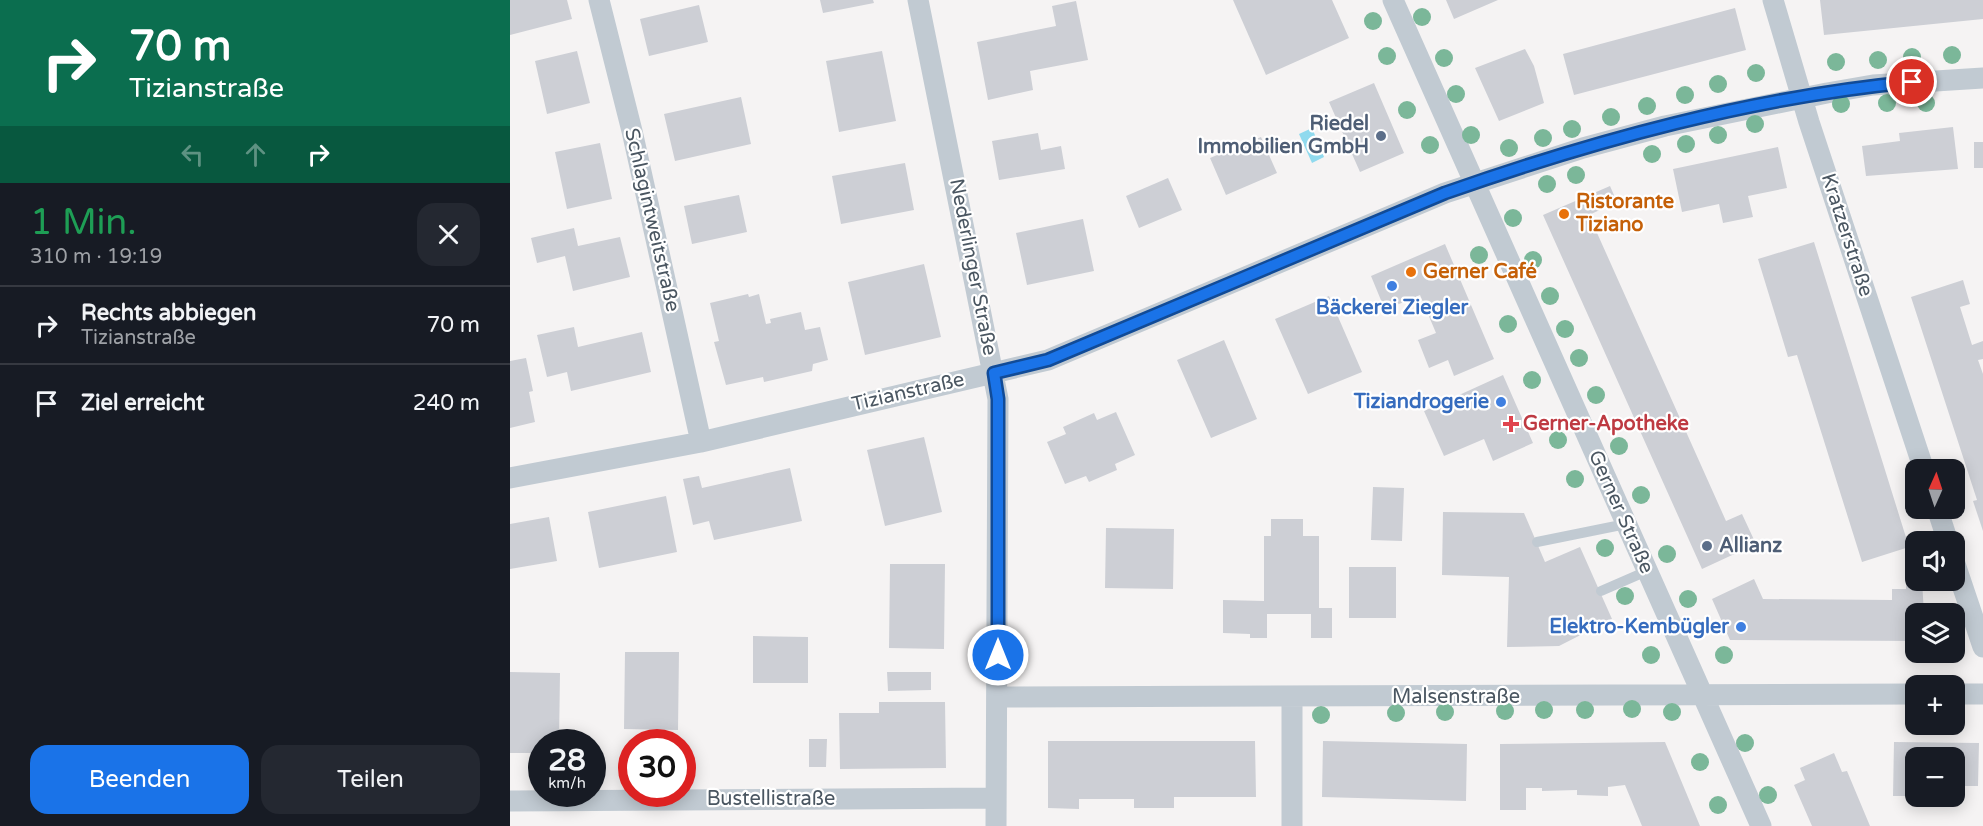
<!DOCTYPE html>
<html lang="de">
<meta charset="utf-8">
<style>
:root{--surface:#171b24;--page:#242831;--text:#f1f3f6;--muted:#9ea1a6;--line:#363941;--accent:#1a73e8}
body{margin:0;font-family:"Varela Round",sans-serif;background:var(--page);color:var(--text);height:100vh;display:flex;flex-direction:column;font-size:22px;white-space:nowrap}
*{box-sizing:border-box;margin:0}
p{font-size:20px;color:var(--muted)}
.icon{flex:none;width:33px;height:33px;fill:none;stroke:currentColor;stroke-width:2;stroke-linecap:round;stroke-linejoin:round}
.map{position:relative;flex:1;overflow:hidden}
.details{display:flex;flex-direction:column;background:var(--surface);width:510px}
.details>*{flex:none}
.hud{background:#0b6e4f;color:#fff;overflow:hidden}
.needle{width:39px;rotate:3deg}
.controls{position:absolute;left:1395px;top:459px;display:grid;gap:12px}
.controls a{display:grid;place-items:center;width:60px;height:60px;border-radius:12px;background:var(--surface);box-shadow:0 3px 15px #0003;font-size:30px}
.speed{position:absolute;left:18px;top:729px;display:flex;gap:12px;font-size:30px;font-weight:700;text-align:center}
.speed>*{display:grid;place-content:center;width:78px;height:78px;border-radius:50%;background:var(--surface);box-shadow:0 3px 15px #0003;line-height:1}
.speed small{font-size:15px;font-weight:400}
.speed .limit{border:9px solid #d22;background:#fff;color:#111}
.pin{position:absolute;display:grid;place-items:center;width:51px;height:51px;color:#fff;margin:-26px;border:3px solid #fff;border-radius:50%;box-shadow:0 2px 6px #0007}
.me{position:absolute;width:66px;margin:-33px;rotate:0deg;stroke-linejoin:round;filter:drop-shadow(0 0 4px #0008)}
.turn{display:flex;align-items:center;gap:21px;height:126px;padding:0 30px;font-size:27px}
.turn .icon{width:78px;height:78px;stroke-width:2.5}
.turn b{display:block;font-size:42px;line-height:51px}
.lanes{display:flex;align-items:center;height:57px;padding:0 30px;background:#0003;justify-content:center;gap:30px;direction:ltr}
.lanes .off{opacity:.35}
.round{display:grid;place-items:center;flex:none;width:63px;height:63px;border-radius:18px;background:var(--page)}
.overview{display:flex;align-items:center;justify-content:space-between;height:102px;padding:0 30px}
h1{font-size:36px;font-weight:600;line-height:45px;color:#1e9e55}
.action{display:flex;gap:12px;margin-top:auto;padding:12px 30px}
.action a{flex:1;height:69px;border-radius:18px;background:var(--accent);color:#fff;font-size:24px;font-weight:600;line-height:69px;text-align:center}
.action a+a{background:var(--page);color:var(--text)}
ul{padding:0;list-style:none}
li{display:flex;align-items:center;gap:18px;height:78px;padding:0 30px;border-top:2px solid var(--line)}
li div{flex:1}
li b{display:block;font-size:22px}
li em{font-style:normal}
main{display:flex;flex:1;min-height:0}
.map>svg:first-child{display:block}
</style>
<main>
<section class="details">
<div class="hud">
<div class="turn"><svg class="icon" aria-label="right" viewBox="0 0 24 24"><path d="M7 20v-9h11M14 6l5 5-5 5"/></svg><div><b>70 m</b>Tizianstraße</div></div>
<div class="lanes"><svg class="icon off" aria-label="left" viewBox="0 0 24 24"><path d="M17 20v-9H6M10 6l-5 5 5 5"/></svg><svg class="icon off" aria-label="ahead" viewBox="0 0 24 24"><path d="M12 20V5M6 11l6-6 6 6"/></svg><svg class="icon" aria-label="right" viewBox="0 0 24 24"><path d="M7 20v-9h11M14 6l5 5-5 5"/></svg></div>
</div>
<div class="overview"><div><h1>1 Min.</h1><p>310 m · 19:19</p></div><a class="round"><svg class="icon" aria-label="close" viewBox="0 0 24 24"><path d="M6 6l12 12M18 6L6 18"/></svg></a></div>
<ul>
<li><svg class="icon" aria-label="right" viewBox="0 0 24 24"><path d="M7 20v-9h11M14 6l5 5-5 5"/></svg><div><b>Rechts abbiegen</b><p>Tizianstraße</p></div><em>70 m</em></li>
<li><svg class="icon" aria-label="arrive" viewBox="0 0 24 24"><path d="M6 21V4h12l-3 4 3 4H6"/></svg><div><b>Ziel erreicht</b></div><em>240 m</em></li>
</ul>
<div class="action"><a>Beenden</a><a>Teilen</a></div>
</section>
<div class="map">
<svg width="1473" height="826" viewBox="0 0 1473 826">
<rect width="100%" height="100%" fill="#f5f3f3"/>
<path fill="#90daee" d="M802,128l12,29 -12,6 -13,-29z"/>
<path fill="#cdcfd5" d="M0,0h57l5,19 -62,16z
M310,0h53l1,3 -51,10z
M723,0h99l17,38 -83,37z
M936,0h52l-44,19z
M1310,0h163v19l-159,16z
M566,1l12,59 -58,11 3,19 -45,10 -11,-58 79,-16 -4,-20z
M189,5l9,37 -59,14 -9,-37z
M1225,8l11,42 -172,45 -11,-41z
M1015,49l9,17 10,37 -45,18 -24,-53z
M67,51l13,52 -43,11 -12,-53z
M372,51l14,70 -57,11 -13,-71z
M864,83l30,70 -44,19 -31,-70z
M231,97l10,47 -76,17 -11,-47z
M1443,127l5,42 -92,7 -4,-30 38,-5 -1,-8z
M528,133l3,17 20,-4 4,23 -66,11 -7,-39z
M751,137l16,36 -51,22 -16,-37z
M1464,142h9v26h-9z
M90,143l12,56 -45,10 -12,-57z
M1268,147l9,41 -39,8 5,21 -30,6 -4,-19 -37,8 -9,-43z
M395,163l9,47 -73,14 -9,-48z
M658,178l14,32 -43,18 -13,-32z
M1100,186l7,16 -28,13 137,306 16,-7 14,30 -54,25 -159,-354z
M229,195l8,37 -55,12 -8,-38z
M573,219l11,52 -67,14 -11,-52z
M64,228l4,18 42,-9 10,40 -57,14 -8,-35 -28,7 -6,-25z
M1304,242l95,305 -47,15 -65,-207 -9,2 -30,-98z
M935,244l49,115 -40,17 -6,-16 -19,8 -11,-28 18,-7 -16,-38 -35,15 -14,-34z
M414,264l17,73 -76,18 -17,-73z
M1453,280l7,24 -10,3 12,38 11,-4v18l-5,1 5,14v157l-10,-30 4,-1 -66,-203z
M238,294l1,3 10,-3 7,30 5,-1 -1,-4 31,-7 4,18 15,-3 8,33 -15,4 -1,7 -48,11 -1,-5 -37,8 -12,-43 5,-1 -9,-38z
M819,296l33,76 -54,22 -33,-75z
M64,327l4,20 64,-15 9,40 -80,19 -4,-19 -20,5 -10,-42z
M714,340l33,79 -46,19 -34,-78z
M16,358l7,33 -4,1 6,30 -25,6v-67z
M993,375l30,68 -40,18 -9,-22 -40,17 -20,-45z
M606,412l19,43 -20,9 2,6 -28,12 -3,-6 -21,8 -18,-42 19,-8 -3,-7 31,-14 3,7z
M414,437l18,75 -57,14 -18,-76z
M280,468l12,53 -88,19 -5,-19 -16,4 -10,-46 16,-3 3,12z
M863,487l31,1 -2,53 -31,-1z
M156,496l11,56 -78,16 -11,-56z
M933,512l81,1 21,49 35,-15 32,72 -53,27 -52,1 2,-70 -67,-2z
M39,517l8,44 -47,8v-45z
M761,519h32v17h16v72h13v30h-21v-24h-44v24h-17v-4l-27,-1v-33l41,1v-65h7z
M596,528l68,1 -1,60 -68,-1z
M380,564h55l-1,85 -55,-1z
M839,567h47v51h-47z
M1244,579l9,20 129,1v-11h14v-9h16l2,34h-8v27l-186,-1 -18,-41z
M243,636l55,1v46h-55z
M115,652h54l-1,78 -54,-1z
M0,672l50,1 -1,69h-17v11h-32z
M377,672h44v18l-43,1z
M369,702h66l1,66 -106,1 -1,-56h40z
M299,739h18l-1,28h-17z
M538,741h207l1,56h-82v11h-40v-9h-55v10l-31,-1z
M813,741l144,3 -1,57 -144,-4z
M1155,742l35,84h-58l-17,-41 -17,2v9l-31,-1v-5l-35,1v-3h-16v22h-26v-66z
M1384,742l85,1 -1,43h-24v-28h-38v38h-23z
M1324,753l8,19 5,-1 23,55h-58l-18,-41 11,-5 -5,-12z"/>
<g fill="none" stroke-linecap="round" stroke-linejoin="round">
<path stroke="#c1cad2" stroke-width="10" d="M1027,542l89,-18
M1091,591l46,-20"/>
<path stroke="#c1cad2" stroke-width="21" d="M89,0l33,131 69,311
M408,0l80,399 -2,427
M883,0l368,826
M1263,0l36,122 115,348
M0,478l191,-36 347,-82 397,-167 138,-45 82,-22 162,-33 46,-8 110,-7
M1427,508l11,34
M1444,561l29,86
M1444,694h29
M487,697l919,-3
M782,698v128
M0,801l486,-3"/>
</g>
<g fill="#7bb799">
<circle cx="912" cy="17" r="9"/>
<circle cx="863" cy="21" r="9"/>
<circle cx="1442" cy="55" r="9"/>
<circle cx="877" cy="56" r="9"/>
<circle cx="1402" cy="57" r="9"/>
<circle cx="934" cy="58" r="9"/>
<circle cx="1368" cy="60" r="9"/>
<circle cx="1326" cy="62" r="9"/>
<circle cx="1246" cy="73" r="9"/>
<circle cx="1208" cy="84" r="9"/>
<circle cx="946" cy="94" r="9"/>
<circle cx="1175" cy="95" r="9"/>
<circle cx="1377" cy="103" r="9"/>
<circle cx="1416" cy="103" r="9"/>
<circle cx="1331" cy="104" r="9"/>
<circle cx="1137" cy="106" r="9"/>
<circle cx="897" cy="110" r="9"/>
<circle cx="1101" cy="117" r="9"/>
<circle cx="1245" cy="124" r="9"/>
<circle cx="1062" cy="129" r="9"/>
<circle cx="961" cy="135" r="9"/>
<circle cx="1208" cy="135" r="9"/>
<circle cx="1033" cy="138" r="9"/>
<circle cx="1176" cy="144" r="9"/>
<circle cx="920" cy="145" r="9"/>
<circle cx="999" cy="148" r="9"/>
<circle cx="1142" cy="154" r="9"/>
<circle cx="1066" cy="175" r="9"/>
<circle cx="1037" cy="184" r="9"/>
<circle cx="1003" cy="218" r="9"/>
<circle cx="969" cy="255" r="9"/>
<circle cx="1023" cy="260" r="9"/>
<circle cx="1040" cy="296" r="9"/>
<circle cx="998" cy="324" r="9"/>
<circle cx="1055" cy="329" r="9"/>
<circle cx="1069" cy="358" r="9"/>
<circle cx="1022" cy="380" r="9"/>
<circle cx="1086" cy="395" r="9"/>
<circle cx="1048" cy="440" r="9"/>
<circle cx="1109" cy="446" r="9"/>
<circle cx="1065" cy="479" r="9"/>
<circle cx="1131" cy="495" r="9"/>
<circle cx="1095" cy="548" r="9"/>
<circle cx="1157" cy="554" r="9"/>
<circle cx="1115" cy="596" r="9"/>
<circle cx="1178" cy="599" r="9"/>
<circle cx="1141" cy="655" r="9"/>
<circle cx="1214" cy="655" r="9"/>
<circle cx="1122" cy="709" r="9"/>
<circle cx="1034" cy="710" r="9"/>
<circle cx="1075" cy="710" r="9"/>
<circle cx="995" cy="711" r="9"/>
<circle cx="935" cy="712" r="9"/>
<circle cx="1162" cy="712" r="9"/>
<circle cx="886" cy="713" r="9"/>
<circle cx="811" cy="715" r="9"/>
<circle cx="1235" cy="743" r="9"/>
<circle cx="1190" cy="762" r="9"/>
<circle cx="1258" cy="795" r="9"/>
<circle cx="1208" cy="805" r="9"/>
</g>
<g fill="none" stroke-linecap="round" stroke-linejoin="round">
<g stroke="#114b97" stroke-width="15">
<path id="route" d="M488,655v-256l-4,-26 54,-13 397,-167c151,-53 308,-96 467,-111"/>
</g>
<use href="#route" stroke="#1a73e8" stroke-width="10"/>
</g>
<g fill="#5c6f8a" stroke="#fff" stroke-width="2">
<circle cx="871" cy="136" r="6"/>
<circle cx="1197" cy="546" r="6"/>
</g>
<g fill="#e8710a" stroke="#fff" stroke-width="2">
<circle cx="1054" cy="214" r="6"/>
<circle cx="901" cy="272" r="6"/>
</g>
<g fill="#3f7fe0" stroke="#fff" stroke-width="2">
<circle cx="882" cy="286" r="6"/>
<circle cx="991" cy="402" r="6"/>
<circle cx="1231" cy="627" r="6"/>
</g>
<path fill="#e0444e" stroke="#fff" stroke-width="2" d="M998 415h6v6h6v6h-6v6h-6v-6h-6v-6h6z"/>
<g text-anchor="middle" dominant-baseline="central" stroke-width="4.5" stroke-linejoin="round" paint-order="stroke">
<g font-size="20" font-weight="bold" fill="#4e5e75" stroke="#fff" text-anchor="end">
<text x="859" y="124">Riedel<tspan x="859" dy="23">Immobilien GmbH</tspan></text>
<text x="1209" y="546" text-anchor="start">Allianz</text>
</g>
<g font-size="20" font-weight="bold" fill="#c56008" stroke="#fff" text-anchor="start">
<text x="1066" y="202">Ristorante<tspan x="1066" dy="23">Tiziano</tspan></text>
<text x="913" y="272">Gerner Café</text>
</g>
<g font-size="20" fill="#4a5661" stroke="#fff">
<text transform="translate(142 220) rotate(77)">Schlagintweitstraße</text>
<text transform="translate(1337 235) rotate(72)">Kratzerstraße</text>
<text transform="translate(463 267) rotate(79)">Nederlinger Straße</text>
<text transform="translate(398 392) rotate(-13)">Tizianstraße</text>
<text transform="translate(1111 512) rotate(66)">Gerner Straße</text>
<text x="946" y="697">Malsenstraße</text>
<text x="261" y="799">Bustellistraße</text>
</g>
<g font-size="20" font-weight="bold" fill="#366cbe" stroke="#fff" text-anchor="end">
<text x="882" y="308" text-anchor="middle">Bäckerei Ziegler</text>
<text x="979" y="402">Tiziandrogerie</text>
<text x="1219" y="627">Elektro-Kembügler</text>
</g>
<g font-size="20" font-weight="bold" fill="#be3a42" stroke="#fff" text-anchor="start">
<text x="1013" y="424">Gerner-Apotheke</text>
</g>
</g>
</svg>
<div class="controls">
<a><svg class="needle" viewBox="-14 -14 28 28"><path d="M0-13l5 13h-10z" fill="#e53935"/><path d="M0 13l5-13h-10z" fill="#9ea1a6"/></svg></a>
<a><svg class="icon" aria-label="sound" viewBox="0 0 24 24"><path d="M4 9h4l5-4v14l-5-4H4zM17 9q2 3 0 6"/></svg></a>
<a><svg class="icon" aria-label="layers" viewBox="0 0 24 24"><path d="M12 4l9 5-9 5-9-5zM3 14l9 5 9-5"/></svg></a>
<a>+</a>
<a>−</a>
</div>
<div class="speed"><div>28<small>km/h</small></div><div class="limit">30</div></div>
<div class="pin" style="left:1402px;top:82px;background:#d93025"><svg class="icon" aria-label="arrive" viewBox="0 0 24 24"><path d="M6 21V4h12l-3 4 3 4H6"/></svg></div>
<svg class="me" style="left:488px;top:655px" viewBox="-20 -20 40 40"><circle r="17" fill="#1a73e8" stroke="#fff" stroke-width="3"/><path d="M0-11L8 9 0 5-8 9z" fill="#fff"/></svg>
</div>
</main>
